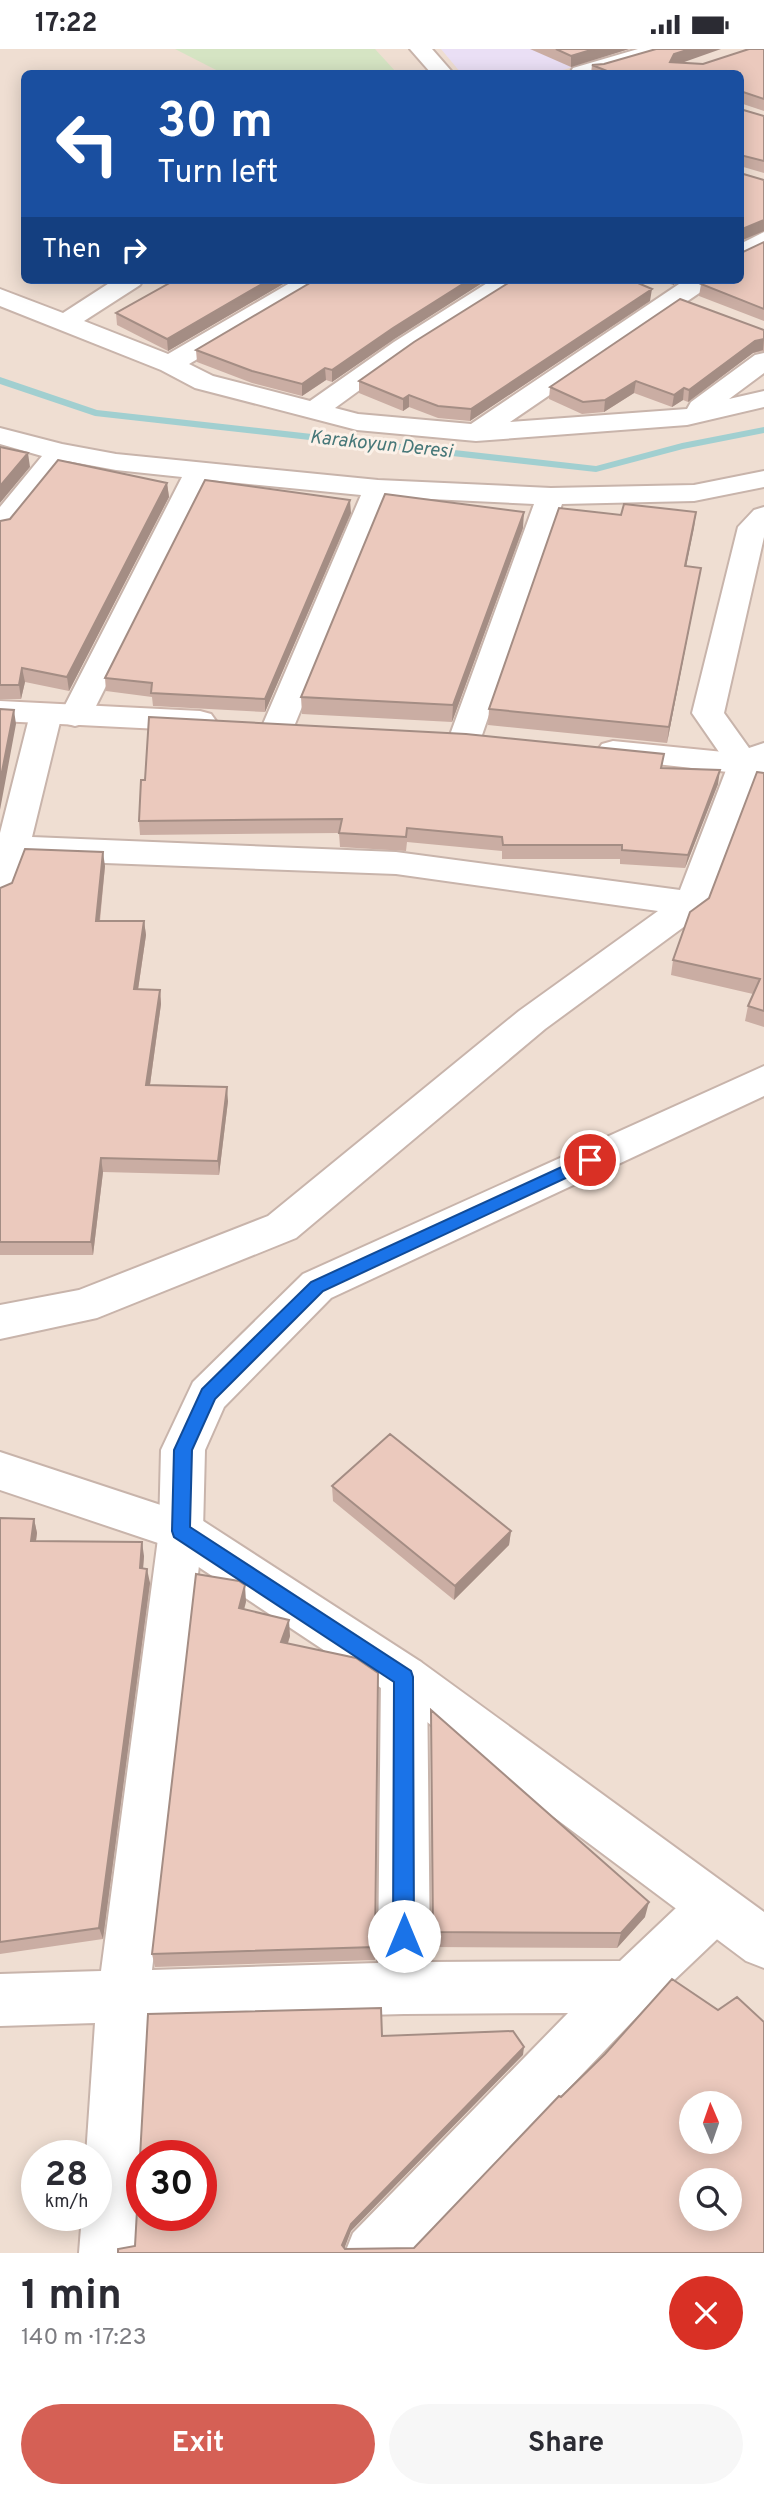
<!DOCTYPE html>
<meta charset="utf-8">
<style>
:root{--surface:#fff;--page:#f7f7f7;--text:#2b2b33;--muted:#7c7c81;--accent:#d56055}
body{margin:0;font-family:Overpass,sans-serif;background:var(--page);color:var(--text);height:100vh;display:flex;flex-direction:column;font-size:26px;white-space:nowrap}
*{box-sizing:border-box;margin:0}
p{font-size:23px;color:var(--muted)}
.icon{flex:none;width:38px;height:38px;fill:none;stroke:currentColor;stroke-width:2;stroke-linecap:round;stroke-linejoin:round}
.map{position:relative;height:2204px;overflow:hidden}
.sheet{display:flex;flex-direction:column;background:var(--surface);flex:1}
.sheet>*{flex:none}
.banner{position:absolute;left:21px;top:21px;width:723px;height:214px;border-radius:10px;box-shadow:0 4px 18px #0003;background:#1a4fa0;color:#fff;overflow:hidden}
.needle{width:46px;rotate:358deg}
.tools{position:absolute;left:679px;top:2042px;display:grid;gap:14px}
.tools a{display:grid;place-items:center;width:63px;height:63px;border-radius:50%;background:var(--surface);box-shadow:0 4px 18px #0003;font-size:35px}
.speed{position:absolute;left:21px;top:2091px;display:flex;gap:14px;font-size:35px;font-weight:700;text-align:center}
.speed>*{display:grid;place-content:center;width:91px;height:91px;border-radius:50%;background:var(--surface);box-shadow:0 4px 18px #0003;line-height:1}
.speed small{font-size:18px;font-weight:400}
.speed .limit{border:10px solid #d22;background:#fff;color:#111}
.pin{position:absolute;display:grid;place-items:center;width:60px;height:60px;color:#fff;margin:-30px;border:4px solid #fff;border-radius:50%;box-shadow:0 2px 7px #0007}
.me{position:absolute;width:77px;margin:-38px;rotate:0deg;stroke-linejoin:round;filter:drop-shadow(0 0 5px #0008)}
.turn{display:flex;align-items:center;gap:24px;height:147px;padding:0 21px;font-size:32px}
.turn .icon{width:91px;height:91px;stroke-width:2.5}
.turn b{display:block;font-size:49px;line-height:60px}
.then{display:flex;align-items:center;height:66px;padding:0 21px;background:#0003;gap:14px;font-size:26px}
.round{display:grid;place-items:center;flex:none;width:74px;height:74px;border-radius:37px;background:var(--page)}
.head{display:flex;align-items:center;justify-content:space-between;height:119px;padding:0 21px}
h1{font-size:42px;font-weight:700;line-height:52px}
.primary-button{display:flex;gap:14px;margin-top:auto;padding:14px 21px}
.primary-button a{flex:1;height:80px;border-radius:42px;background:var(--accent);color:#fff;font-size:28px;font-weight:700;line-height:80px;text-align:center}
.primary-button a+a{background:var(--page);color:var(--text)}
.status{display:flex;justify-content:space-between;align-items:center;height:49px;padding:0 35px;background:var(--surface);direction:ltr}
.status svg{height:19px;fill:currentColor}
.map>svg:first-child{display:block}
</style>
<div class="status"><b>17:22</b><svg viewBox="0 0 49 12"><path d="M0 12V9h3v3zM5 12V6h3v6zM10 12V3h3v9zM15 12V0h3v12zM26 1h20v11H26zM47 4h2v5h-2z"/></svg></div>
<div class="map">
<svg width="764" height="2204" viewBox="0 0 764 2204">
<rect width="100%" height="100%" fill="#f9ede2"/>
<path fill="#efded2" fill-rule="evenodd" d="M0,0h764v2204h-764zM24,24h716v207h-716zM691,2054h39v39h-39zM37,2107h59v59h-59zM142,2107h59v59h-59zM691,2132h39v38h-39z"/>
<path fill="#eadff5" d="M441,0h187l-74,24h-93z"/>
<path fill="#d5e4c3" d="M175,0h200l22,24h-175z"/>
<g fill="none" stroke-linecap="round" stroke-linejoin="round">
<path fill="#a1cfd0" fill-rule="evenodd" d="M0,328l97,33 499,56 86,-23 82,-16v6l-81,16 -87,23 -501,-56 -95,-32z"/>
<g stroke="#c8b4ab" stroke-width="4">
<path id="minor" d="M410,0h22l21,24h-22z
M638,0h33l-3,5 -66,19h-32l3,-5z
M764,183v18l-24,12v-18z
M114,231h29l-3,5 -56,36 84,33 127,-74h30l-3,5 -133,79 24,12 97,25 84,-59 98,-62h29l-3,5 -106,67 -77,56 23,6 113,10 214,-144h29l-3,5 -201,137 177,-13 4,-7 64,-47 9,-2v20l-35,26 35,-8v16l-77,18 -211,16 -119,-11 -162,-42 -34,-18 -161,-64v-17l63,24z
M0,379l62,16 54,10 262,26 173,8 143,-3 70,-14v16l-70,14 -132,3 -80,231 -5,7 -11,3 -11,-3 -5,-7 84,-231 -146,-7 -93,227 -5,7 -11,3 -11,-3 -5,-7 98,-229 -152,-15 -118,236 -5,7 -11,3 -11,-3 -3,-5 -29,119 364,15 284,38 48,-125 -36,-52 46,-186 16,-17 10,-3v30l-40,176 25,35 15,-5v24l-6,4 -54,141 -159,117 -249,209 -199,80 -97,21v-34l79,-15 189,-74 251,-205 139,-100 -262,-37 -370,-14 -14,36 -12,4v-67l30,-119 5,-7 11,-3 11,3 4,6 121,-236 -66,-7 -49,-9 -57,70 -10,3v-27l42,-51 -42,-12z
M764,1017v30l-433,202 -107,109 -19,43 -2,81 -51,439 226,-7 3,-286 6,-15 17,-7 17,7 6,15 3,285 190,-1 75,-71 18,-7 18,7 7,18 -7,18 -83,79 -236,248h-67l8,-20 215,-220 -164,1 -256,7 -13,232h-56l3,-38h14v-59h-10l9,-133 -95,3v-52l101,-3 58,-440 2,-81 32,-68 110,-108z"/>
</g>
<g stroke="#c8b4ab" stroke-width="4">
<path id="tertiary" d="M0,1403l197,65 224,145 343,250v56l-18,-7 -359,-269 -220,-146 -167,-56z"/>
</g>
<g stroke="#cdb5ab" stroke-width="4">
<path id="secondary" d="M0,652l200,10 11,3 5,7 -5,7 -11,3 -200,-10z
M613,692l151,15v20l-162,-18 -5,-7 5,-7z"/>
</g>
<use href="#minor" fill="#fff" fill-rule="evenodd"/>
<use href="#tertiary" fill="#fff" fill-rule="evenodd"/>
<use href="#secondary" fill="#fff" fill-rule="evenodd"/>
</g>
<path fill="#caada3" d="M530,0h99l-58,18z
M764,0v62l-24,-8v-30h-149l1,-8 88,-2 23,1z
M740,60l24,7v57l-24,-7z
M740,124l24,7v51l-23,10v12l23,-11v79l-65,-25 2,-12 39,-4z
M175,231h115l-122,71 -51,-26 -1,-12z
M658,231h23l-8,5z
M650,252l-180,120 -32,-3 -29,-11 -6,4 -44,-18v-12z
M764,281v21l-11,2 -65,49 -5,-2 -11,7 -38,-14 -30,19 -22,2 -33,-15 1,-12z
M393,291l-61,42 -6,-2 -24,16 -50,-13 -55,-21 -1,-12z
M167,434l2,14 -100,194 -44,-9 -4,17h-21v-178z
M696,463l-10,54 15,2 -34,175 -179,-18 1,-16 132,-194z
M351,464l-86,199 -112,-6 -1,-9 -46,-6 -1,-13z
M523,479l-71,194 -150,-8 -1,-17z
M662,719l56,16 -33,84 -65,-4v-5h-118v-8l-95,-9 -1,9 -66,-4 -1,-14 -199,2 -1,-14z
M764,724v254l-19,-6 3,-15 5,-12 -82,-19 2,-15 36,-62z
M105,817l-5,55h44l2,14 -8,55h22l1,14 -11,81 78,16 -9,74 -116,-3 -10,83h-93v-367z
M332,1437l179,45 -2,14 -55,55 -121,-99z
M0,1469l34,1 3,14 -1,8 108,15 -1,12 7,15 -47,356 -103,15z
M246,1553l-2,8 46,26 -2,7 90,30 -3,287 -220,7 -3,-13z
M431,1661l214,207 -28,31 -185,-1z"/>
<path fill="#a48d84" d="M594,0h35l-58,18v-11z
M690,0h31l-48,17 -3,-4 4,-8z
M764,171v11l-24,10v-11z
M269,231h21l-122,71 -1,-12z
M469,231h18l-94,60 -61,42v-12l61,-42z
M673,231h8l-8,5z
M652,240l-2,12 -180,120 1,-12z
M764,290l-1,11 -10,3 -65,49 1,-12 66,-49z
M325,319l1,12 -24,16v-12z
M636,332l-2,12 -30,19 1,-12z
M684,339l-1,12 -11,7 2,-12z
M409,346v12l-6,4v-12z
M28,404l2,14 -30,36v-17z
M167,434l2,14 -100,194 -2,-14z
M350,451l1,13 -86,199v-13z
M524,463l-1,16 -71,194 1,-17z
M696,463l-2,16 -11,54 2,-16z
M701,519l-3,15 -31,160 2,-16z
M22,619l3,14 -4,17 -2,-14z
M14,661l2,14 -16,86v-28z
M720,721l-2,14 -33,84 3,-13z
M103,803l2,14 -7,69 -2,-14z
M144,872l2,14 -10,68 -2,-14z
M160,941l1,14 -13,95 -2,-14z
M227,1038l1,14 -9,74 -1,-14z
M101,1109l2,14 -10,83 -2,-13z
M34,1470l3,14 -3,22 -3,-14z
M511,1482l-2,14 -55,55 1,-14z
M142,1493l2,14 -2,26 -2,-14z
M147,1520l3,14 -47,356 -4,-11z
M245,1536l1,17 -6,23 -1,-17z
M289,1571l1,16 -7,22 -2,-16z
M649,1853l-4,15 -28,31 4,-15z
M524,1998l-1,8 -172,176 -8,21 -1,-7 9,-21z"/>
<path fill="#ebc9bd" stroke="#a48d84" stroke-width="2" fill-rule="evenodd" d="M556,0h38l-23,7z
M656,0h34l-16,5 -4,8 33,2 46,-15h15v50l-24,-8v-18h-128l-20,-8 12,-1z
M740,60l24,7v45l-24,-6z
M740,124l24,7v40l-24,10 1,23 23,-11v67l-63,-25 5,-4h34z
M175,231h94l-102,59 -51,-26z
M315,231h154l-76,48 -61,42 -7,-2 -23,16 -50,-13 -56,-21z
M513,231h118l21,9 -181,120 -33,-3 -29,-11 -6,4 -44,-18 55,-39z
M680,250l84,31v9l-9,2 -66,49 -5,-2 -10,7 -38,-14 -31,19 -22,2 -33,-15z
M0,398l28,6 -28,33z
M58,411l109,23 -100,194 -45,-9 -3,17h-19v-164l10,-2z
M205,431l145,20 -85,199 -114,-6 1,-10 -47,-5z
M385,445l139,18 -71,193 -152,-8z
M624,455l72,8 -11,54 16,2 -32,159 -180,-18 70,-201 62,7z
M0,660l14,1 -14,72z
M149,668l317,17 198,20 -3,14 59,2 -32,85 -66,-5v-5h-119l-1,-8 -95,-9 -1,9 -67,-4 3,-14 -203,2 2,-41h4z
M757,723l7,1v238l-16,-5 12,-27 -87,-19 17,-48 19,-14z
M25,800l78,3 -7,69h48l-10,68 26,1 -14,95 81,2 -9,74 -117,-3 -10,84h-91v-354l12,-5z
M390,1385l121,97 -56,55 -123,-100z
M0,1469l34,1 -3,22 111,1 -2,26 7,1 -48,359 -99,14z
M196,1525l43,7 6,4 -6,23 50,12 -8,22 75,16 22,15 -3,274 -223,7z
M431,1661l218,192 -28,31 -188,-1z
M672,1930l46,31 19,-13 27,25v231h-646v-4l17,-3 13,-232 233,-6 1,28 131,-5 11,16 -173,177 -9,21 3,4 69,-1 145,-152 2,1 44,-43zM691,2054h39v39h-39zM142,2107h59v59h-59zM691,2132h39v38h-39z"/>
<path fill="#1a73e8" stroke="#114b97" stroke-width="2" d="M590,1105l8,6 -2,4 -273,127 -108,108 -23,51 -2,77 221,144 2,6 1,259 -3,7 -7,4 -8,-4 -3,-7 1,-254 -220,-145 -2,-6 2,-81 28,-61 109,-107z"/>
<g text-anchor="middle" dominant-baseline="central" stroke-width="6" stroke-linejoin="round" paint-order="stroke">
<g font-size="19" font-style="italic" fill="#467778" stroke="#fcf1e8">
<text transform="translate(381 396) rotate(6)">Karakoyun Deresi</text>
</g>
</g>
</svg>
<div class="tools">
<a><svg class="needle" viewBox="-14 -14 28 28"><path d="M0-13l5 13h-10z" fill="#e53935"/><path d="M0 13l5-13h-10z" fill="#7c7c81"/></svg></a>
<a><svg class="icon" aria-label="search" viewBox="0 0 24 24"><circle cx="10" cy="10" r="6"/><path d="M15 15l6 6"/></svg></a>
</div>
<div class="speed"><div>28<small>km/h</small></div><div class="limit">30</div></div>
<div class="pin" style="left:590px;top:1111px;background:#d93025"><svg class="icon" aria-label="arrive" viewBox="0 0 24 24"><path d="M6 21V4h12l-3 4 3 4H6"/></svg></div>
<svg class="me" style="left:404px;top:1887px" viewBox="-20 -20 40 40"><circle r="19" fill="#fff"/><path d="M0-13L10 11 0 6-10 11z" fill="#1a73e8"/></svg>
<div class="banner">
<div class="turn"><svg class="icon" aria-label="left" viewBox="0 0 24 24"><path d="M17 20v-9H6M10 6l-5 5 5 5"/></svg><div><b>30 m</b>Turn left</div></div>
<div class="then">Then<svg class="icon" aria-label="right" viewBox="0 0 24 24"><path d="M7 20v-9h11M14 6l5 5-5 5"/></svg></div>
</div>
</div>
<section class="sheet">
<div class="head"><div><h1>1 min</h1><p>140 m · 17:23</p></div><a class="round" style="background:#d93025;color:#fff"><svg class="icon" aria-label="close" viewBox="0 0 24 24"><path d="M6 6l12 12M18 6L6 18"/></svg></a></div>
<div class="primary-button"><a>Exit</a><a>Share</a></div>
</section>
